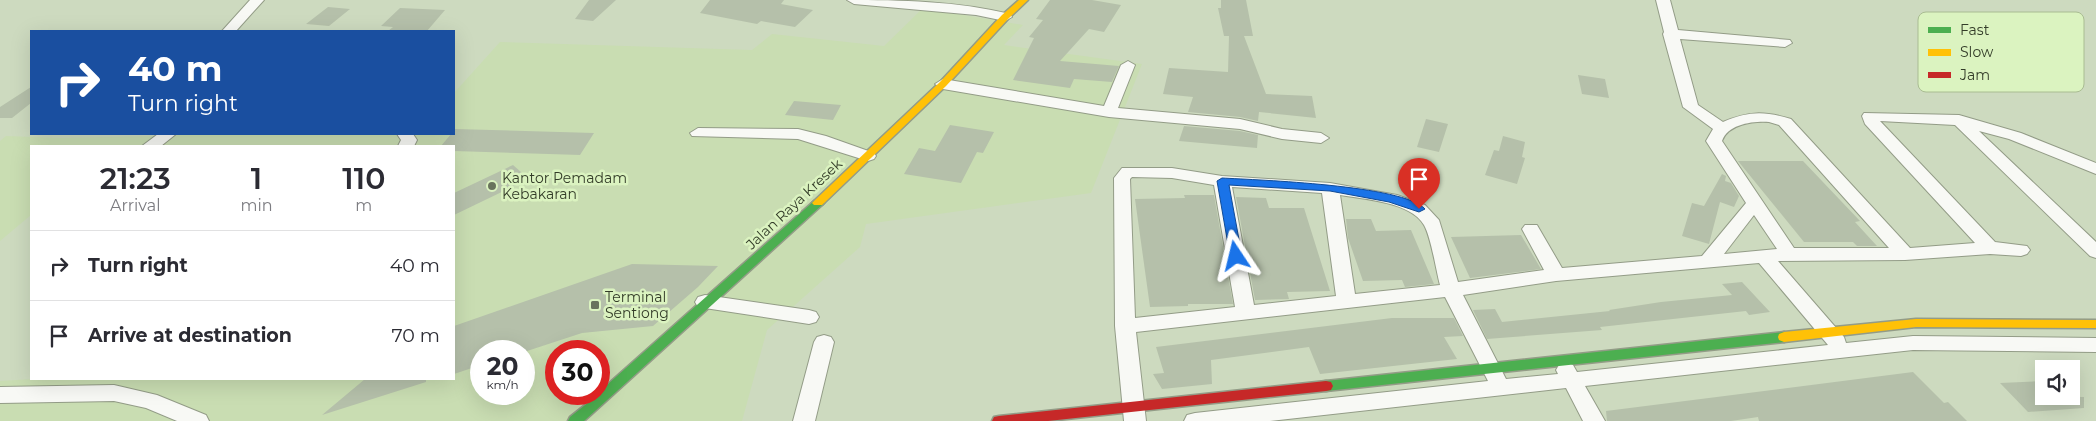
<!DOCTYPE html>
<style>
:root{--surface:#fff;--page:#f7f7f7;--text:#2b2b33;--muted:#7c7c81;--line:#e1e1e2}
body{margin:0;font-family:Montserrat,sans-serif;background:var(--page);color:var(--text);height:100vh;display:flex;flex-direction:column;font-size:19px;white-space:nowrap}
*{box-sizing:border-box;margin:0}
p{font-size:16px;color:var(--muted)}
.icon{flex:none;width:28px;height:28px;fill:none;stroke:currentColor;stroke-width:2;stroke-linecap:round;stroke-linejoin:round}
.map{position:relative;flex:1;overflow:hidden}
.side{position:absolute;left:30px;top:145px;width:425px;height:235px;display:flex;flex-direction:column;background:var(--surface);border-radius:0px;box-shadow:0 5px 20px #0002}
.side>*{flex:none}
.hud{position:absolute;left:30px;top:30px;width:425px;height:105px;border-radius:0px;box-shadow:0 5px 20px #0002;background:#1a4fa0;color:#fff;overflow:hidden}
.tools{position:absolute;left:2035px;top:360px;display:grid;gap:10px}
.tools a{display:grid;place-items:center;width:45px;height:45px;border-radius:0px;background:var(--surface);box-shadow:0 5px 20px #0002;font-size:25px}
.speed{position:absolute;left:470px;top:340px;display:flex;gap:10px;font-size:25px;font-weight:700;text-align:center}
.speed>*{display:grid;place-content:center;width:65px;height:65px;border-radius:50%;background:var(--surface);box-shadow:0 5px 20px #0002;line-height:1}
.speed small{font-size:12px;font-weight:400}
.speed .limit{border:8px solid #d22;background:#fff;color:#111}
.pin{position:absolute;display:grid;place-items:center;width:42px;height:42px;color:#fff;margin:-51px -21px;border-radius:50% 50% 50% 0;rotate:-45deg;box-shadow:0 0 5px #0007}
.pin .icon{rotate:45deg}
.me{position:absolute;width:55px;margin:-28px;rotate:350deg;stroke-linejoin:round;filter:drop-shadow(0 0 4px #0008)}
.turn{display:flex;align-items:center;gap:18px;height:105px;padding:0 15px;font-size:22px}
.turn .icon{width:65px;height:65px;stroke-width:2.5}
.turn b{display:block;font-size:35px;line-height:42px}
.eta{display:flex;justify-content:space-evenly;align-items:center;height:85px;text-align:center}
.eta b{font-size:30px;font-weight:600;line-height:35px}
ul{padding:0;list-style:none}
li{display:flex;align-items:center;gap:15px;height:70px;padding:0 15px;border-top:1px solid var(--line)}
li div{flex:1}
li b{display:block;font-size:19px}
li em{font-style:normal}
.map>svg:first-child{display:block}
</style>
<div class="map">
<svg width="2096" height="421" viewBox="0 0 2096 421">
<rect width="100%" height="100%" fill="#cddabf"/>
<path fill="#c9ddb2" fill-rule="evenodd" d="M923,8l100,17 -19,20 138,19 -51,129 -225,31 -6,23 -93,83 -25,91h-742v-40l33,-2h421v-233h-423v69l-31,26v-100l6,-5 54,2 106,-2 22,-2h205l20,3 3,-3h38v-41l46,-51 252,8 20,-16 112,12zM481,351h43v43h-43zM556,351h43v43h-43z"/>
<path fill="#b5c0aa" d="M589,0h27l-23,21 -18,-2z
M710,0h74l-3,4 32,6 -18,17 -34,-6 -4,3 -57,-11z
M1050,0h42l29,5 -17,27 -15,-3 -29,32 59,5 -7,16 -38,-3 -4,9 -57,-8 21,-42 -5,-1 14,-17 -7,-1z
M1221,0h25l7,36h-9l22,58 46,2 4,22 -57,-6 -1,9 -18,-4 -52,-5 5,-15 -30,-3 6,-26 59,4 1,-36h-5l-6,-28h3z
M328,7l22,2 -21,17 -23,-2z
M400,8l45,2 -18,21h-39l5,-4 -12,-1z
M1578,75l27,4 4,19 -27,-4z
M31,87v16l-19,15h-12v-11z
M794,101l47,4 -8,15 -48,-5z
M1426,119l22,5 -9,28 -22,-5z
M950,125l44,7 -11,21 -6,-1 -16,31 -57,-9 15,-26 16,3z
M1184,126l56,5 18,4 -1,13 -78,-7z
M455,129l139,4 -14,22 -126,-4v-5h-13l10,-12h3z
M1503,136l22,6 -3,15 3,1 -8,26 -32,-9 9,-25 5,1z
M1738,161h65l57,60 -5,1 22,24h-20l-4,-4h-49z
M513,165l16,14 -75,36v-22z
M1722,174l4,2 -1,5 6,2 8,13 -5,11 -14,-5 -11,42 -27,-8 10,-33 12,3z
M1184,195h30l19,109h-45v2l-38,1 -15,-108 50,-1z
M1236,197l30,1 3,10h35l26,83 -43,1 2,7 -34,1z
M1346,219h25l5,12 35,-1 23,54 -29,3 -3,-7 -39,1 -15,-43z
M1521,235l20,34 -71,9 -19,-41z
M632,264l86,2 -20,21 -45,39 -71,7 -58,19 -43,-1v14l-27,9v-48z
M1742,282l28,30 -21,3 -3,-4 -146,16 2,3 -115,9 -14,-29 22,-1 7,13 108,-11 -1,-1 52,-8 71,-7 -10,-11z
M1392,318h62l9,18 -19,1 13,22 -137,15 -11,-27 -98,13 1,24 -50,5 -9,-15 11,-1 -8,-26z
M1913,372l31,31 4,-1 19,19h-208l-1,-4 -27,4h-124l-1,-10z
M365,379h61v3l-104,33z
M2044,381v15l40,1v11l-56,4 -28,-29z"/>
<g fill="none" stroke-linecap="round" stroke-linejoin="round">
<g stroke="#939c87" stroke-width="2">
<path id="street" d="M250,0h14l-28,31h-14z
M847,0c54,0 110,1 163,14l2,3 -7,4 -29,-6 -122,-11z
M1656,0h14l8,30 112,10 2,3 -7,4 -105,-8 18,66 25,17c26,-11 41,-11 68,-3l119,129 65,-5 -110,-119 -3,-8 2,-3 95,2 62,18 75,30v11l-87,-35 -30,-8 117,111v16l-6,-2 -135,-131 -75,-4 115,121 32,4 3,4 -3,4 -6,2 -31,-2 -85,6 -127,1 66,76 2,6 67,-7 183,2v14l-183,-2 -328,36 20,35h-22l-17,-33 -296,33h-86l3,-6 8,-2 293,-32 -43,-84 -309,35 10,89h-22l-9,-95 -1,-148 8,-10h50l50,8 108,7 67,12 28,10 14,15 19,62 86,-12 -22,-41 3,-4h12l25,43 140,-12 44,-53 -40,-62 7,-12 -30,-22 -20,-73 1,-2zM1769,122l10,3 110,123h-95l-72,-107c6,-17 31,-20 47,-19zM1132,177l40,1 42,7 21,122 -100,11 -5,-139zM1232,187l90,6 14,103 -82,9zM1340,195c24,4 71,7 84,30 7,12 12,45 16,60l-85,9zM1754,215l23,34 -53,5zM1759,263l69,82 -251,27 -4,-7 -7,-3 -7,3 -3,5 2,4 -52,5 -43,-84 93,-14z
M1128,61l7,4 -17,43 122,11 42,10 39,4 8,5 -8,5 -39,-4 -42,-10 -131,-12 -166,-28 -8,-5 8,-5 161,27 17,-41z
M698,128l100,1 28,7 48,17 2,3 -2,3 -6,2 -70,-22 -106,-3 -2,-3z
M158,134h18l-15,12h-19z
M397,134h16l4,6 -3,6h-16l3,-6z
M705,295l104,15 7,2 3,5 -3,5 -7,2 -111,-17 -3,-5 3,-5z
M824,335l7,2 3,5 -19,79h-22l21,-79 3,-5z
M114,385l43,10 49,20 3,6h-32l-31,-13 -32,-7 -114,2v-16z"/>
</g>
<g stroke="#939c87" stroke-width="3">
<path id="fast" d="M818,200l4,1 2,2 -2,2 -238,216h-16l2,-4 29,-23v-2l215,-191z
M1784,332l5,2 1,3 -1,3 -5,2 -458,49 -5,-1 -2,-4 2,-4 5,-1z"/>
</g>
<g stroke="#939c87" stroke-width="3">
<path id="slow" d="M1019,0h9l-20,19 -62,67 -124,119h-8l-2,-2 2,-2 126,-119 62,-67z
M1916,319l180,1v8l-180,-1 -132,15 -5,-2 -1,-3 1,-3 5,-2z"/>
</g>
<g stroke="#939c87" stroke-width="3">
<path id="jam" d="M1326,381l5,1 2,4 -2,4 -5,1 -278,30h-56l2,-4 5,-1z"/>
</g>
<use href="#street" fill="#f8f9f5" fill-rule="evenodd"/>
<use href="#fast" fill="#4caf50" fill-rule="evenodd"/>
<use href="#slow" fill="#ffc107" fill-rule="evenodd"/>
<use href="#jam" fill="#c62828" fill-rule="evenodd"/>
</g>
<path fill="#1a73e8" stroke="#114b97" d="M1222,178c36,2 182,7 203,31l-6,3 -30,-10 -59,-11 -101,-6 13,71 -6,4 -6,-4 -13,-75z"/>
<g fill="#69735d" stroke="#dbf3c0" stroke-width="2">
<circle cx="492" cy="186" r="5"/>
<rect x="590" y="300" width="10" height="10" rx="2.5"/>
</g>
<g text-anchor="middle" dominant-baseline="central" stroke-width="5" stroke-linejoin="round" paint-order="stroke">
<g font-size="14" fill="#333c28" stroke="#dbf3c0" text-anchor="start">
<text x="502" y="178">Kantor Pemadam<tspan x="502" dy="16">Kebakaran</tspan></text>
<text x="605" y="297">Terminal<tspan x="605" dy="16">Sentiong</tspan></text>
</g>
<g font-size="14" fill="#333c28" stroke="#dbf3c0">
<text transform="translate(794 204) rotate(-43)">Jalan Raya Kresek</text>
</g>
</g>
<rect x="1918" y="12" width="166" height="80" rx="8" fill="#dbf3c0" stroke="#a9bc92" stroke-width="1"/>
<rect x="1928" y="27" width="23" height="6" fill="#4caf50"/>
<rect x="1928" y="49" width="23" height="7" fill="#ffc107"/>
<rect x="1928" y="72" width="23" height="6" fill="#c62828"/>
<g font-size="14" fill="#333c28">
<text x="1960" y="35">Fast</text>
<text x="1960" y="57">Slow</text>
<text x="1960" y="80">Jam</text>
</g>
</svg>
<div class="tools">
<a><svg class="icon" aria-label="sound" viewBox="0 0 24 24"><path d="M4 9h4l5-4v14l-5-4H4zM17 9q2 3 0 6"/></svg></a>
</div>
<div class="speed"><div>20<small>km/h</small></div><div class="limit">30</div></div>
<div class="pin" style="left:1419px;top:209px;background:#d93025"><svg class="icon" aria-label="arrive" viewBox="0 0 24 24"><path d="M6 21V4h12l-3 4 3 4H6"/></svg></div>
<svg class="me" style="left:1236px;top:256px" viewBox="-20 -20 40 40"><path d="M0-17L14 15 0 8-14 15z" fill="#1a73e8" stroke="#fff" stroke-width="4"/></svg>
<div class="hud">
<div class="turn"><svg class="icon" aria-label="right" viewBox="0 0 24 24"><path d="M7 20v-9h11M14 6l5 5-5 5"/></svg><div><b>40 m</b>Turn right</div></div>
</div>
<section class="side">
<div class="eta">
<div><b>21:23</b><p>Arrival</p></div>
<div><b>1</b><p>min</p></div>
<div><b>110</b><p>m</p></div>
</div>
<ul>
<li><svg class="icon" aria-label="right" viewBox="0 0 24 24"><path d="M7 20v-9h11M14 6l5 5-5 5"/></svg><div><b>Turn right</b></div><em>40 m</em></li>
<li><svg class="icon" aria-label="arrive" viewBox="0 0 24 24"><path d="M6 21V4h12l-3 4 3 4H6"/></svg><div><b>Arrive at destination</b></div><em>70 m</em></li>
</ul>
</section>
</div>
